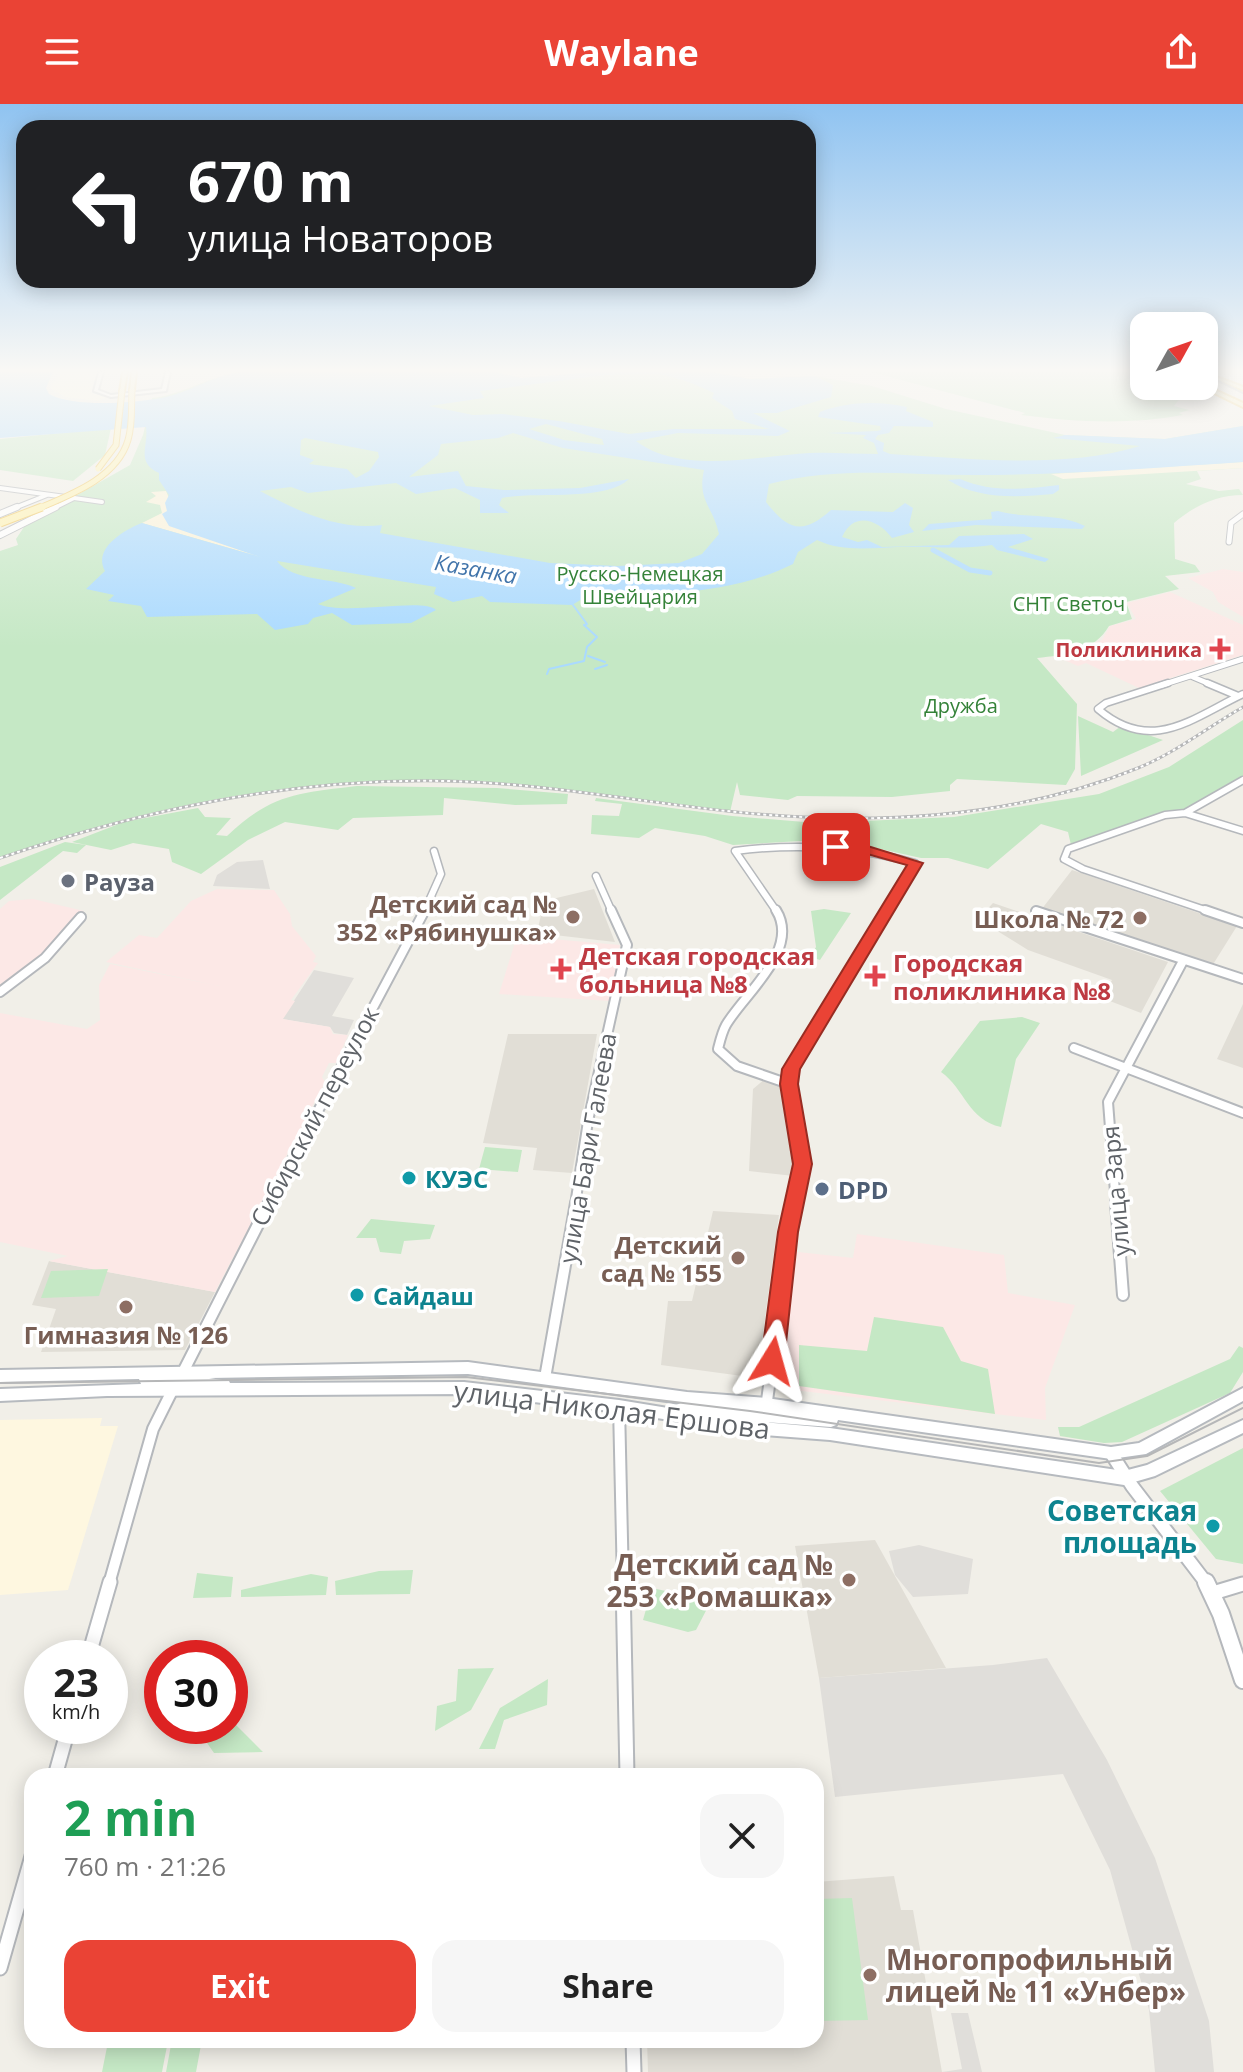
<!DOCTYPE html>
<meta charset="utf-8">
<style>
:root{--surface:#fff;--page:#f6f6f6;--text:#222;--muted:#767676;--accent:#ea4335}
body{margin:0;font-family:"Open Sans",sans-serif;background:var(--page);color:var(--text);height:100vh;display:flex;flex-direction:column;font-size:30px;white-space:nowrap}
*{box-sizing:border-box;margin:0}
p{font-size:26px;color:var(--muted)}
.icon{flex:none;width:44px;height:44px;fill:none;stroke:currentColor;stroke-width:2;stroke-linecap:round;stroke-linejoin:round}
.map{position:relative;flex:1;overflow:hidden}
.drawer{position:absolute;left:24px;top:1664px;width:800px;height:280px;display:flex;flex-direction:column;background:var(--surface);border-radius:24px;box-shadow:0 4px 20px #0003}
.drawer>*{flex:none}
.hud{position:absolute;left:16px;top:16px;width:800px;height:168px;border-radius:24px;box-shadow:0 4px 20px #0003;background:#202124;color:#fff;overflow:hidden}
.needle{width:52px;rotate:50deg}
.fabs{position:absolute;left:1130px;top:208px;display:grid;gap:16px}
.fabs a{display:grid;place-items:center;width:88px;height:88px;border-radius:16px;background:var(--surface);box-shadow:0 4px 20px #0003;font-size:40px}
.speed{position:absolute;left:24px;top:1536px;display:flex;gap:16px;font-size:40px;font-weight:700;text-align:center}
.speed>*{display:grid;place-content:center;width:104px;height:104px;border-radius:50%;background:var(--surface);box-shadow:0 4px 20px #0003;line-height:1}
.speed small{font-size:20px;font-weight:400}
.speed .limit{border:12px solid #d22;background:#fff;color:#111}
.pin{position:absolute;display:grid;place-items:center;width:68px;height:68px;color:#fff;margin:-34px;border-radius:16px;box-shadow:0 4px 12px #0006}
.me{position:absolute;width:88px;margin:-44px;rotate:8deg;stroke-linejoin:round;filter:drop-shadow(0 0 6px #0008)}
.turn{display:flex;align-items:center;gap:28px;height:168px;padding:0 40px;font-size:36px}
.turn .icon{width:104px;height:104px;stroke-width:2.5}
.turn b{display:block;font-size:56px;line-height:68px}
.round{display:grid;place-items:center;flex:none;width:84px;height:84px;border-radius:24px;background:var(--page)}
.headline{display:flex;align-items:center;justify-content:space-between;height:136px;padding:0 40px}
h1{font-size:48px;font-weight:700;line-height:60px;color:#1e9e55}
.action{display:flex;gap:16px;margin-top:auto;padding:16px 40px}
.action a{flex:1;height:92px;border-radius:24px;background:var(--accent);color:#fff;font-size:32px;font-weight:700;line-height:92px;text-align:center}
.action a+a{background:var(--page);color:var(--text)}
header{display:flex;justify-content:space-between;align-items:center;height:104px;padding:0 40px;background:var(--accent);color:#fff;font-size:36px;font-weight:700}
.map>svg:first-child{display:block}
</style>
<header><svg class="icon" aria-label="menu" viewBox="0 0 24 24"><path d="M4 6h16M4 12h16M4 18h16"/></svg>Waylane<svg class="icon" aria-label="share" viewBox="0 0 24 24"><path d="M12 15V3M7 8l5-5 5 5M5 13v7h14v-7"/></svg></header>
<div class="map">
<svg width="1243" height="1968" viewBox="0 0 1243 1968">
<rect width="100%" height="100%" fill="#f1efe8"/>
<path fill="#fef7e0" d="M61,268h36l-6,21 15,4 -8,4 -33,-4 -15,-9z
M102,1314l-2,8h18l-50,164 -68,5v-175z"/>
<path fill="#e0deda" d="M263,756l7,29 -57,-3 4,-11 20,-13z
M314,866l40,8 -22,38 22,4 -7,15 -13,-2 -4,-6 -48,-8z
M919,1441l54,14 -5,35 -55,3 -18,-22 -6,-24z
M1047,1554l60,102 48,98 54,163 5,51h-59l-6,-62 -39,-140 -47,-96 -228,23 -16,-119 174,-13z
M951,1909h17l14,59h-40l20,-3z"/>
<path fill="#e1ded6" d="M1072,766l165,56 -25,40 -171,-56z
M594,785l21,53 -78,-9 7,-32z
M993,799l175,59 -27,51 -39,-15 10,-18 -84,-30 -50,-31z
M1243,900v64l-26,-9z
M508,930h89l-25,139 -39,-3 4,-22 -54,-5z
M765,975l19,9 13,77 -3,11 -45,-5 4,-82z
M713,1107l66,4 -22,163 -96,-13 7,-64h24z
M49,1157l166,31 -30,58 -144,2 15,-43 -24,-4z
M875,1436l71,128 -127,10 -24,-132z
M894,1772l7,34h12l29,162h-294l-1,-32h169v-158z"/>
<path fill="#fce8e6" d="M1223,465l20,3v45l-25,-15 -5,-10 -25,-14z
M1170,488l73,33v30l-104,33 -53,-25 -8,3 -21,-9 45,-17 8,-14 26,-7 -9,-16z
M217,785l57,1 16,24 2,12 24,30 -3,6 5,1 -27,37 4,1 -12,18 47,8 3,7 15,1 -12,28h-7l-7,14 3,5 -110,210 -166,-31 19,-5 -68,-14v-229l87,16 13,-9 -1,-35 11,-21 110,22 -114,-24 33,-27 18,3 34,-37z
M33,795l51,12 -57,60 -15,6 -12,12v-80l9,-8z
M517,832l103,9 -10,56 -111,-7z
M857,1130l147,21 4,38 67,12 -30,83 1,32 -269,-32 12,-137 64,7z"/>
<path fill="#c5e8c5" d="M242,268h253l26,6 74,-6h115l40,7 65,-3 57,10 74,23 119,26 100,4 78,-13v42l-46,3 4,8 -15,5 33,7 20,-2 4,6c-27,0 -49,11 -69,28l1,36 20,6 5,7 -35,4 14,13 -53,13 6,17 -23,7c-15,26 -44,29 -72,32l40,46 -2,65 -9,16 -109,-6 -7,6v6l-58,6 -95,-1 -9,4 -48,-5 -3,-13 -7,30c-94,-12 -189,-29 -284,-31 -153,-4 -303,26 -446,77v-307l18,-6 -2,-6 10,-15 104,-59 13,-30 9,-37c31,-3 58,-23 90,-26z
M871,268h273v14l35,3 3,7 -8,10 15,4 -10,3 4,2c-55,10 -107,7 -162,0l4,-2z
M111,324l-6,27 -32,26 -73,-11v-31z
M1078,612l35,16 8,-6 42,14 -82,36z
M1243,616v57l-55,32 -38,7 -79,29 -3,-13 -27,-8 -53,45 -40,-11h-27l-54,-12 -66,-5 -68,4 -28,-9 -50,-8 -16,10 -48,-4 1,-19 27,1 3,-12 -27,-3 1,-3 136,18 85,7 137,-6 145,-23 70,-27z
M357,682l140,2 71,6 -1,10 -52,1 -71,-7 -1,17 -90,3 -15,12 -53,-8 -37,18 -47,34 -29,-12 -3,-13 -36,-6 -22,7 -39,-8 52,-20 74,-14 7,9 26,1 -15,17 11,1c44,-42 71,-43 130,-50z
M65,738l21,3 -9,8 -14,-2 -63,49v-33z
M824,805l27,4 -31,47 -10,-3 6,-10 -5,-36z
M1022,913l18,6 -24,36 -15,68c-33,-7 -36,-38 -60,-55l39,-51z
M485,1043l37,3 -4,22 -39,-3z
M371,1115l64,6 -5,14 -26,2 -3,13 -21,-2 -4,-14h-20z
M108,1165l-9,27 -58,2 10,-27z
M874,1213l69,10 18,34 27,8 7,45 -196,-28v-41l68,6z
M1239,1242l4,2v24l-13,21 -108,49 -18,1 -44,-7 -2,-9h21l151,-68z
M1243,1344v116l-27,-5 -56,-68z
M413,1466l-3,24 -74,1 -1,-14 44,-10z
M197,1469l36,4 -2,20 -38,1z
M311,1470l17,3 -2,18 -85,2v-7z
M652,1484l59,13 -15,29 -8,2 -45,-12z
M494,1564l-23,42 -36,21 2,-25 19,-5 2,-32z
M548,1575l-1,26 -43,15 -9,29h-16l21,-41z
M235,1620l28,28 -49,1 -9,-13 3,-7z
M852,1794l16,122 -52,1v-122z
M171,1941h30l-5,27h-30z
M167,1942l-5,26h-60l5,-25z"/>
<path fill="#fbf3d9" d="M1243,358v6l-180,11 -12,-5z
M166,387l3,7 91,59 -118,-34 20,-10 -2,-8 -14,-3 10,-6 -5,-4z"/>
<path fill="#aadaff" fill-rule="evenodd" d="M0,268h53l-7,16 3,6c25,14 89,9 117,3 26,-6 48,-22 76,-25h253l26,6 74,-6h115l40,7 65,-3 18,9 -2,12 -54,16h-24l37,18 -12,5 -100,-3 -42,8c44,34 122,15 174,12 22,-1 45,1 68,1l-4,-11 -11,-5 3,-3 -39,-2 50,-2 4,-1 -1,-4 -62,-9 2,-5c28,-11 58,-11 87,-5l-1,4 27,11v5l-39,-1 -5,7 -11,2 -3,4 9,4 -1,8 7,3c81,5 175,15 250,-8l-87,-8 12,-3 100,4 78,-13v36c-89,6 -179,13 -268,13 -70,0 -137,-9 -206,9l-3,18c22,28 36,34 65,8l62,2 12,-9 8,5 -4,17 5,7 -22,6c-13,-18 -38,-28 -50,-1l16,5 9,-2 15,7 67,-2 10,-9 65,-2 9,5 -25,8 41,12 -4,3 -48,-12 -5,-5c-33,5 -62,1 -95,2 -27,1 -55,5 -80,-7l-19,12 -5,12c-64,32 -141,30 -211,35l-10,6 -82,-3 -8,-6 -29,6 -19,-8 2,-7 -159,-26c16,21 56,16 79,27l-38,16c27,12 106,-7 118,6l-25,13 -59,2 -20,-12 -19,5 -5,6 -33,6 -18,-16 -110,3 -6,-11 -33,-5 6,-6 -28,-6 19,-18c-13,-23 21,-42 37,-48l118,34 -91,-31 -7,-12 5,-3 -2,-8 4,-8 -10,-15v-7c-24,-11 -10,-27 -13,-46l-146,11zM657,270c21,3 38,10 57,19l-2,5 20,13 3,8 34,10h-96l-44,5 -70,-13 -56,-7 -30,1 -44,-9 55,-8 -4,-7 124,-16zM546,320l56,15 2,6 -40,-5 -35,-11zM513,329l50,15 141,22c-7,31 9,36 15,64l-17,20 -23,9 -61,3 -68,-3 -170,-30 2,-8c-43,6 -84,-14 -122,-34l31,-4 17,6 88,-10 20,11 39,-6 25,12v13h29l-10,-8 3,-7c33,-7 104,4 127,-19l-49,9 -76,2 -38,-4 -8,-15 -49,6 29,-22 3,-11 57,-6zM305,334l73,14 1,5 -10,14 -13,7 -9,-9 -38,-5 5,-4 -14,-5 1,-15z
M960,375c33,14 64,10 99,6v5l-6,4c-35,3 -74,6 -105,-14z
M998,407c28,8 60,1 87,15l-3,3 -106,-4 -54,6 7,-7 63,-5 -1,-7z"/>
<g fill="none" stroke-linecap="round" stroke-linejoin="round">
<path stroke="#aadaff" stroke-width="2" d="M588,552l17,6
M595,565l12,-4
M547,570l2,-5 35,-8 3,-14 10,-10 -13,-12 3,-1 -14,-19"/>
<path stroke="#aadaff" stroke-width="5" d="M933,446l37,20 20,3"/>
<g stroke="#b5b8bc" stroke-width="6">
<path id="minor-far5" d="M74,394l28,4"/>
</g>
<g stroke="#b5b8bc" stroke-width="7">
<path id="minor-far4" d="M1229,438l2,-19 12,-9
M1193,573l19,8
M1162,581l81,-26"/>
</g>
<g stroke="#b5b8bc" stroke-width="9">
<path id="minor-far3" d="M1168,579l-62,20 -8,6c54,46 94,9 145,-15
M1207,579l31,13
M1185,709l58,18
M596,772l16,36
M1036,807l3,1
M424,808l17,-38 -7,-23
M777,808l-42,-61c62,-8 120,-5 180,12l-30,49
M1211,808l-128,-43 -19,-10 4,-10 97,-34 20,-2 58,-33"/>
</g>
<g stroke="#b5b8bc" stroke-width="12">
<path id="minor-far2" d="M776,806c25,40 -32,84 -50,115 -4,7 -6,16 -8,24l19,17 52,18
M1205,806l38,13
M1036,807l207,68
M0,888l45,-34 36,-41
M1074,944l169,65
M789,980l13,80 -9,41
M789,980l2,-15 96,-159
M268,1101l157,-295
M575,1101l13,-84 39,-176 -16,-35
M1116,1101l-8,-103 75,-141"/>
</g>
<g stroke="#b5b8bc" stroke-width="14">
<path id="minor-far1" d="M1116,1099l7,92
M182,1270l87,-171
M545,1274l31,-175
M619,1302l4,178
M766,1304l28,-205
M109,1480l44,-155 20,-40"/>
</g>
<g stroke="#b5b8bc" stroke-width="17">
<path id="minor" d="M623,1478l4,194
M1213,1489l30,-9
M88,1554l22,-76
M55,1672l14,-50
M0,1864l32,-112
M633,1936l1,32"/>
</g>
<g stroke="#b5b8bc" stroke-width="6">
<path id="tertiary-far3" d="M0,384l73,10
M12,405l35,-14
M52,405l22,-11"/>
</g>
<g stroke="#b5b8bc" stroke-width="8">
<path id="tertiary-far2" d="M0,410l17,-7
M0,431l56,-28"/>
</g>
<g stroke="#b5b8bc" stroke-width="16">
<path id="tertiary-far1" d="M1111,1349l21,33 75,98"/>
</g>
<g stroke="#b5b8bc" stroke-width="20">
<path id="tertiary" d="M1206,1478l15,32 22,66"/>
</g>
<g stroke="#b6babf" stroke-width="4">
<path id="secondary" d="M99,268h4l-5,18 13,5 51,-6 4,-17h4l-4,19 -55,6 -17,-6z
M468,1258l219,30 79,6 345,49 28,-4 104,-55v13l-97,53 -35,5 -273,-39 -2,5 -5,2 -80,-6 79,7 294,43 23,-6 96,-45v13l-88,43 -31,9 -294,-45 -66,-5 -145,-23 -155,-18 -357,2 -107,5v-12l141,-5 -2,-5 -139,3v-12zM468,1270l213,29 -5,2 -2,4 -55,-9 -155,-18 -234,1 -1,-2 -20,-3z"/>
</g>
<g stroke="#f2c960" stroke-width="4">
<path id="primary" d="M123,268h4l-3,19 -2,1 -2,-1z
M132,268h4l-2,18 -2,1 -2,-1z
M1204,268l39,15v3l-39,-16z
M1204,281l39,18v4l-41,-20z"/>
</g>
<use href="#minor-far5" stroke="#fff" stroke-width="4"/>
<use href="#minor-far4" stroke="#fff" stroke-width="5"/>
<use href="#minor-far3" stroke="#fff" stroke-width="6"/>
<use href="#minor-far2" stroke="#fff" stroke-width="8"/>
<use href="#minor-far1" stroke="#fff" stroke-width="10"/>
<use href="#minor" stroke="#fff" stroke-width="13"/>
<use href="#tertiary-far3" stroke="#fff" stroke-width="4"/>
<use href="#tertiary-far2" stroke="#fff" stroke-width="6"/>
<use href="#tertiary-far1" stroke="#fff" stroke-width="12"/>
<use href="#tertiary" stroke="#fff" stroke-width="16"/>
<use href="#secondary" fill="#fff" fill-rule="evenodd"/>
<use href="#primary" fill="#fff2af" fill-rule="evenodd"/>
<path stroke="#b6b7b8" stroke-width="2" d="M1204,270l39,19
M0,1279l466,-6 284,34 349,52 48,-7 96,-48"/>
<g stroke="#b6b7b8" stroke-width="3">
<path id="rail" d="M0,754c145,-49 293,-80 446,-77 95,2 188,20 281,30 138,15 281,10 411,-43 37,-15 70,-41 105,-61"/>
</g>
<use href="#rail" stroke="#fff" stroke-width="2" stroke-dasharray="3" stroke-linecap="butt"/>
<g stroke="#f2c960" stroke-width="7" stroke-linecap="butt">
<path id="primary-bridge-far1" d="M98,365l18,-24 6,-54
M37,405c33,-14 80,-31 91,-69 5,-16 3,-34 4,-50"/>
</g>
<g stroke="#f2c960" stroke-width="9" stroke-linecap="butt">
<path id="primary-bridge" d="M0,419l42,-16"/>
</g>
<use href="#primary-bridge-far1" stroke="#fff2af" stroke-width="5"/>
<use href="#primary-bridge" stroke="#fff2af" stroke-width="7"/>
</g>
<linearGradient id="sky" x2="0" y2="1"><stop stop-color="#8fc3f1"/><stop offset="0.49" stop-color="#f9f8f5"/><stop offset="1" stop-color="#f9f8f5" stop-opacity="0"/></linearGradient>
<rect width="1243" height="543" fill="url(#sky)"/>
<path fill="#ea4335" stroke="#982c22" stroke-width="2" d="M836,738l25,2 62,19 -123,206 -2,15 14,80 -14,68 -14,129 -4,7h-16l-3,-7 17,-129 15,-68 -13,-80 2,-15 125,-204 -47,-13 -30,-2v-6z"/>
<g fill="#e0444e" stroke="#fff" stroke-width="3">
<path d="M1216 533h8v8h8v8h-8v8h-8v-8h-8v-8h8z"/>
<path d="M557 853h8v8h8v8h-8v8h-8v-8h-8v-8h8z"/>
<path d="M871 860h8v8h8v8h-8v8h-8v-8h-8v-8h8z"/>
</g>
<circle fill="#6b7280" stroke="#fff" stroke-width="3" cx="68" cy="777" r="8"/>
<g fill="#8d6e63" stroke="#fff" stroke-width="3">
<circle cx="573" cy="813" r="8"/>
<circle cx="1140" cy="814" r="8"/>
<circle cx="738" cy="1154" r="8"/>
<circle cx="126" cy="1203" r="8"/>
<circle cx="849" cy="1476" r="8"/>
<circle cx="870" cy="1871" r="8"/>
</g>
<g fill="#0f9aa8" stroke="#fff" stroke-width="3">
<circle cx="409" cy="1074" r="8"/>
<circle cx="357" cy="1191" r="8"/>
<circle cx="1213" cy="1422" r="8"/>
</g>
<circle fill="#5c6f8a" stroke="#fff" stroke-width="3" cx="822" cy="1085" r="8"/>
<g text-anchor="middle" dominant-baseline="central" stroke-width="7" stroke-linejoin="round" paint-order="stroke">
<g font-size="20" fill="#348238" stroke="#fff">
<text x="640" y="469">Русско-Немецкая<tspan x="640" dy="23">Швейцария</tspan></text>
<text x="1069" y="499">СНТ Светоч</text>
<text x="961" y="601">Дружба</text>
</g>
<g font-size="20" font-weight="bold" fill="#be3a42" stroke="#fff" text-anchor="end">
<text x="1202" y="545">Поликлиника</text>
</g>
<g font-size="22" font-style="italic" fill="#4174aa" stroke="#fff">
<text transform="translate(476 464) rotate(10)">Казанка</text>
</g>
<g font-size="24" font-weight="bold" fill="#5b616d" stroke="#fff" text-anchor="start">
<text x="84" y="777">Рауза</text>
</g>
<g font-size="24" font-weight="bold" fill="#785e54" stroke="#fff" text-anchor="end">
<text x="557" y="799">Детский сад №<tspan x="557" dy="28">352 «Рябинушка»</tspan></text>
<text x="1124" y="814">Школа № 72</text>
<text x="722" y="1140">Детский<tspan x="722" dy="28">сад № 155</tspan></text>
<text x="126" y="1230" text-anchor="middle">Гимназия № 126</text>
</g>
<g font-size="24" font-weight="bold" fill="#be3a42" stroke="#fff" text-anchor="start">
<text x="579" y="851">Детская городская<tspan x="579" dy="28">больница №8</tspan></text>
<text x="893" y="858">Городская<tspan x="893" dy="28">поликлиника №8</tspan></text>
</g>
<g font-size="24" fill="#5f6368" stroke="#fff">
<text transform="translate(314 1012) rotate(-62)">Сибирский переулок</text>
<text transform="translate(587 1044) rotate(-80)">улица Бари Галеева</text>
<text transform="translate(1115 1087) rotate(-95)">улица Заря</text>
</g>
<g font-size="24" font-weight="bold" fill="#0d838f" stroke="#fff" text-anchor="start">
<text x="425" y="1074">КУЭС</text>
<text x="373" y="1191">Сайдаш</text>
</g>
<g font-size="24" font-weight="bold" fill="#4e5e75" stroke="#fff" text-anchor="start">
<text x="838" y="1085">DPD</text>
</g>
<g font-size="28" fill="#5f6368" stroke="#fff">
<text transform="translate(612 1305) rotate(7)">улица Николая Ершова</text>
</g>
<g font-size="28" font-weight="bold" fill="#0d838f" stroke="#fff" text-anchor="end">
<text x="1197" y="1406">Советская<tspan x="1197" dy="32">площадь</tspan></text>
</g>
<g font-size="28" font-weight="bold" fill="#785e54" stroke="#fff" text-anchor="end">
<text x="833" y="1460">Детский сад №<tspan x="833" dy="32">253 «Ромашка»</tspan></text>
<text x="886" y="1855" text-anchor="start">Многопрофильный<tspan x="886" dy="32">лицей № 11 «Унбер»</tspan></text>
</g>
</g>
</svg>
<div class="fabs">
<a><svg class="needle" viewBox="-14 -14 28 28"><path d="M0-13l5 13h-10z" fill="#e53935"/><path d="M0 13l5-13h-10z" fill="#767676"/></svg></a>
</div>
<div class="speed"><div>23<small>km/h</small></div><div class="limit">30</div></div>
<div class="pin" style="left:836px;top:743px;background:#d93025"><svg class="icon" aria-label="arrive" viewBox="0 0 24 24"><path d="M6 21V4h12l-3 4 3 4H6"/></svg></div>
<svg class="me" style="left:772px;top:1257px" viewBox="-20 -20 40 40"><path d="M0-17L14 15 0 8-14 15z" fill="#ea4335" stroke="#fff" stroke-width="4"/></svg>
<div class="hud">
<div class="turn"><svg class="icon" aria-label="left" viewBox="0 0 24 24"><path d="M17 20v-9H6M10 6l-5 5 5 5"/></svg><div><b>670 m</b>улица Новаторов</div></div>
</div>
<section class="drawer">
<div class="headline"><div><h1>2 min</h1><p>760 m · 21:26</p></div><a class="round"><svg class="icon" aria-label="close" viewBox="0 0 24 24"><path d="M6 6l12 12M18 6L6 18"/></svg></a></div>
<div class="action"><a>Exit</a><a>Share</a></div>
</section>
</div>
